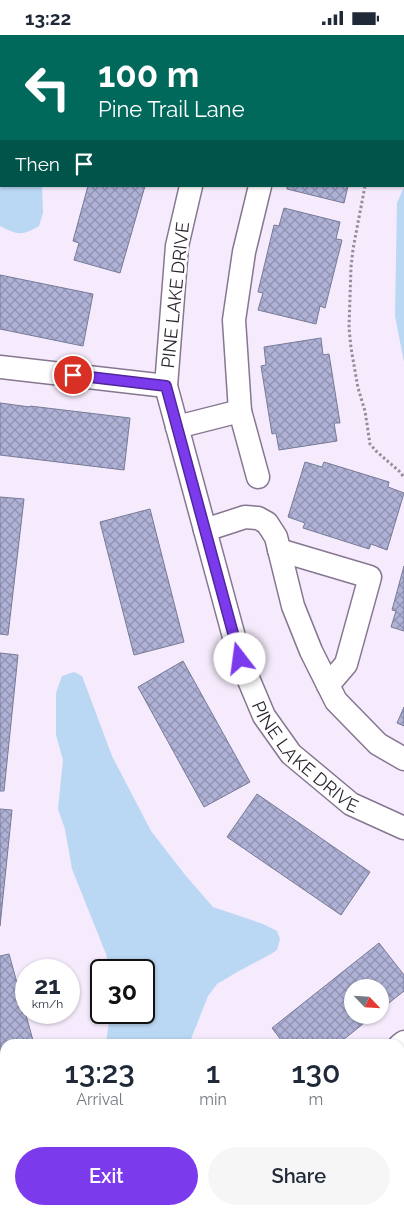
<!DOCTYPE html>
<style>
:root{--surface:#fff;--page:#f6f6f7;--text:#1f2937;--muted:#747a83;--accent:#7c3aed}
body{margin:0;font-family:Raleway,sans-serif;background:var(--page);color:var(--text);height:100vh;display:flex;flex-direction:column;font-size:19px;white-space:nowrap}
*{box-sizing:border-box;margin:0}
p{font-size:16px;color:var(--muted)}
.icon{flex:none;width:28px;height:28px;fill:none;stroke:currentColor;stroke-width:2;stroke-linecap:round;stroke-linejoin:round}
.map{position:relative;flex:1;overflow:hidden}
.details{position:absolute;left:0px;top:1004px;width:405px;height:176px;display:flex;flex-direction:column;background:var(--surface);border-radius:15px 15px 0 0;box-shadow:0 1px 4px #0004}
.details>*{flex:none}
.top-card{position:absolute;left:0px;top:0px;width:405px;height:152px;box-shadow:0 1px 4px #0004;background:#00695c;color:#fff;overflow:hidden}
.needle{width:32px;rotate:115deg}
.fabs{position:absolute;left:344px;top:944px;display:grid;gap:10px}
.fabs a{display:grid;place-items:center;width:45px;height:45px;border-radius:50%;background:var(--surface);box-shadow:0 1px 4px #0004;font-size:25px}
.speed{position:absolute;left:15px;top:924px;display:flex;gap:10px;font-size:25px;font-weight:700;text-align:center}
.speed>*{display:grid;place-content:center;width:65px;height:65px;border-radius:50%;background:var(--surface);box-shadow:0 1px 4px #0004;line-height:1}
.speed small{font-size:12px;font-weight:400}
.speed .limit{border:2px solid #111;border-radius:8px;background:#fff;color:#111}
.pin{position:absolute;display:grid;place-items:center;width:42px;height:42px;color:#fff;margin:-21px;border:2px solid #fff;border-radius:50%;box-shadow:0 1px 5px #0007}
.me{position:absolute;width:55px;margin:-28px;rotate:345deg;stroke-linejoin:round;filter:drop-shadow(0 0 4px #0008)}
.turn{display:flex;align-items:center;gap:18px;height:105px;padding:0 15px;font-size:22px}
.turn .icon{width:65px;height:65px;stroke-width:2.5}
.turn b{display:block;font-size:35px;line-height:42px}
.then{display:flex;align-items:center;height:48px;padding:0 15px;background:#0003;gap:10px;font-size:19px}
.eta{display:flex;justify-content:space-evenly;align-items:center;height:85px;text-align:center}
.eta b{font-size:30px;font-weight:600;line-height:35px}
.action{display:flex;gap:10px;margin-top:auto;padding:10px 15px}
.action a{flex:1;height:58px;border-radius:30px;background:var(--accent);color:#fff;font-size:20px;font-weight:600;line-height:58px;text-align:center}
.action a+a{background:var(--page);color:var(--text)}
.status{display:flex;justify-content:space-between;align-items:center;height:35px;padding:0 25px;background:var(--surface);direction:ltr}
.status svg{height:14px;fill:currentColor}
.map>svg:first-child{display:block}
</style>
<div class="status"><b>13:22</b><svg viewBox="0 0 49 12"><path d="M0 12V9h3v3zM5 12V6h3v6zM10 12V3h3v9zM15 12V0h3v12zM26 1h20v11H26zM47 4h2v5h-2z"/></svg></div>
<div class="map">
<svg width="404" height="1179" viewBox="0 0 404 1179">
<defs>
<pattern id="building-cross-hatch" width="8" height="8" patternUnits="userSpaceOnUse" patternTransform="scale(1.25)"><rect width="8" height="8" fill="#afb2d6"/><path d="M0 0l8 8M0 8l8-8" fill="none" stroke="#8f91ae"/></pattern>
</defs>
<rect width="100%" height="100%" fill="#f5ebfc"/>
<path fill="#bad7f4" d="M1,19v132h41l1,27 -4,13c-17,10 -22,9 -39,0v-167z
M404,152v175l-9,-46 2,-113z
M74,637l8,4 30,80 39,75 35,45 27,31 50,17 14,7 3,8 -3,11 -6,4 -32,17 -22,13 -9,12 -17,43v5h-85l4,-31h34v-43h-34l-4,-16 -34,-85 -7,-40 -7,-20 5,-49 -7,-25v-42l6,-17z"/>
<path fill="url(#building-cross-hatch)" stroke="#777a97" d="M125,0h57l-1,1h-56z
M355,0h49v55v-54h-49z
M88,151h57l-25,87 -46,-13 5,-17 -6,-2z
M287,151h61l-4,17 -57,-14z
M284,173l56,14 -4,17 6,1 -17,68 -5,-2 -4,18 -58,-14 5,-17 -5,-1 16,-67 5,1z
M0,240l93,19 -10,52 -83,-17z
M321,303l2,17 6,-1 11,69h-6l3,18 -58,9 -3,-17 -4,1 -11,-68 5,-1 -2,-18z
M0,368l30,4v-1l100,12 -6,52 -124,-15z
M305,427l17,5 2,-5 65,20 -1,5 16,6 -17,57 -16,-6 -2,5 -66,-21 2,-5 -17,-6z
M0,462l24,2 -16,136 -8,-1z
M150,474l34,133 -50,13 -34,-133z
M404,531v65l-13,-4 5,-16 -4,-1z
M0,618l18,2 -14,136h-4z
M183,626l67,121 -46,25 -66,-120z
M404,672v19l-7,-3z
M257,759l113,78 -29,43 -114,-78z
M0,774l12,1 -12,116z
M379,908l25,32v16l-24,19v-23h-28v28h22l-36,29h-54l-12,-16z
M9,919l25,90h-29v54l-5,1v-143z
M404,1055v70l-4,3v-69z
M30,1175h55l1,4h-55z
M314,1175h58l-2,4h-58z"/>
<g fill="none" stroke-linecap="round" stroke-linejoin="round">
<g stroke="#867690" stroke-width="25">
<g id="minor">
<path d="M298,0l7,1"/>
<path d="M225,1v-1"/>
<path d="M333,1v-1"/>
<path id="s1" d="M191,151l-14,60 -11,140 74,273 24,57 27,38 60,50 53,24"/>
<path d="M0,332l166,19"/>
<path d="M177,392l63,-16"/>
<path d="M258,442l-18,-66 -6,-91 10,-68 16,-66"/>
<path d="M205,495l40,-13 13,1 9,5 9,14 17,69 18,45 25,50 42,43 26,15"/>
<path d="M279,515l91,27 -24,87 -18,21"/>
<path d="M400,1010l4,-3"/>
<path d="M276,1179l2,-4"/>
</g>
</g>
<path stroke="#958c9a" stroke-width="3" stroke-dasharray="2.5 2.5" stroke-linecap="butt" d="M365,151l-12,63 -2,18 -2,61 2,20 7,40 7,23 5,33 6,7 23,20 5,6"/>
<use href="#minor" stroke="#fff" stroke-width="22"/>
</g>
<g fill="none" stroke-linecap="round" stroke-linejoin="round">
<g stroke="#51269a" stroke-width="12">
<path id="route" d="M73,340l93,11 74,273"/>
</g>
<use href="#route" stroke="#7c3aed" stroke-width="9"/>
</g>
<g text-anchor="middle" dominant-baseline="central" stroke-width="5" stroke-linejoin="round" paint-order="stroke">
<g font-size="18" fill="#2d2631" stroke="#fff">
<text transform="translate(175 260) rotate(-84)">PINE LAKE DRIVE</text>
<text stroke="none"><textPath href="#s1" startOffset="605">PINE LAKE DRIVE</textPath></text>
</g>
</g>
</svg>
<div class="fabs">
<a><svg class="needle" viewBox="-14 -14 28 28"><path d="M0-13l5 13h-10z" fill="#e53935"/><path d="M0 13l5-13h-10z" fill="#747a83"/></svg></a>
</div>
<div class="speed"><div>21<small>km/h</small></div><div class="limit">30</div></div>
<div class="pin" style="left:73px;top:340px;background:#d93025"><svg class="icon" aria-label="arrive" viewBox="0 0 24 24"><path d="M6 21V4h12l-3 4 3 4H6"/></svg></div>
<svg class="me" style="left:240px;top:624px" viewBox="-20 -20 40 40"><circle r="19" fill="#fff"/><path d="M0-13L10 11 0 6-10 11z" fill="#7c3aed"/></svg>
<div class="top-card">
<div class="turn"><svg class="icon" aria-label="left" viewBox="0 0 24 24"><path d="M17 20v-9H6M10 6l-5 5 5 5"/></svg><div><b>100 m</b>Pine Trail Lane</div></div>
<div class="then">Then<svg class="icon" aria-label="arrive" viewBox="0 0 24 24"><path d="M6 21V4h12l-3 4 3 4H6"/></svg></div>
</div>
<section class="details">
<div class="eta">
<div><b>13:23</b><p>Arrival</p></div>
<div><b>1</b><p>min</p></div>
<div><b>130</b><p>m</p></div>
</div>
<div class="action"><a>Exit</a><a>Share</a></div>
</section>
</div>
